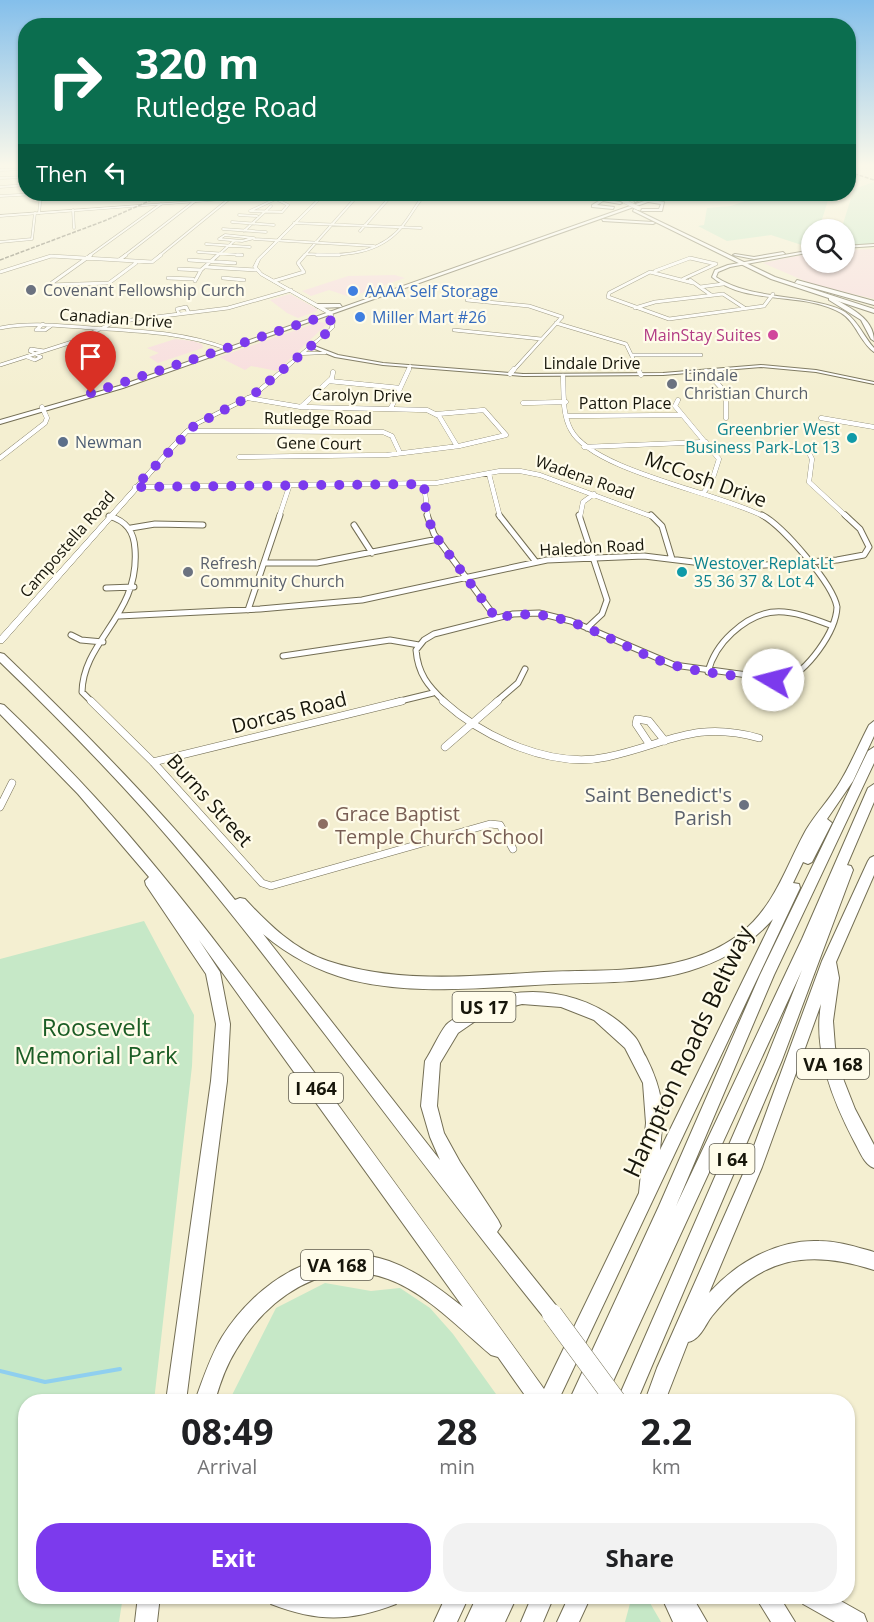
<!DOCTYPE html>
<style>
:root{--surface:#fff;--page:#f2f2f2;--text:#202124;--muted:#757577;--accent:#7c3aed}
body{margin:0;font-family:"Open Sans",sans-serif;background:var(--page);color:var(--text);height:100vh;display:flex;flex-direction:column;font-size:22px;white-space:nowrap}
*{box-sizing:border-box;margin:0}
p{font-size:20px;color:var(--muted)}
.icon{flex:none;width:33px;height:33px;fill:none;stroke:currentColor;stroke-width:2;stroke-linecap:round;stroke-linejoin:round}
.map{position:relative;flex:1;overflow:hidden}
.details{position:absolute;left:18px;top:1394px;width:837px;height:210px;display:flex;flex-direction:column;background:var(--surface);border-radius:24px;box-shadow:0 2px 4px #0004}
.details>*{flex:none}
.top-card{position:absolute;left:18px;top:18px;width:838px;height:183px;border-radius:24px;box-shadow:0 2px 4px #0004;background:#0b6e4f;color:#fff;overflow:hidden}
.controls{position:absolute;left:801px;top:219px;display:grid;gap:12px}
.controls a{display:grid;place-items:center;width:54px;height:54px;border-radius:50%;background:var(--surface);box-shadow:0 2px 4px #0004;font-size:30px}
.pin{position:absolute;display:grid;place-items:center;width:51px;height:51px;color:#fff;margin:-62px -26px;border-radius:50% 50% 50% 0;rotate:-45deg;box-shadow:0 0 6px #0007}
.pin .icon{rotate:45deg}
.me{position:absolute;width:66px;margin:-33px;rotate:278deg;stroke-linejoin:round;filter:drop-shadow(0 0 4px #0008)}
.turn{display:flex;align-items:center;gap:21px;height:126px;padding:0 18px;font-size:27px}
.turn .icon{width:78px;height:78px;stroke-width:2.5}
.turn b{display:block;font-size:42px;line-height:51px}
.then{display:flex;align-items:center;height:57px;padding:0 18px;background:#0003;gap:12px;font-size:22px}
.eta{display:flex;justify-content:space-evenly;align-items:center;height:102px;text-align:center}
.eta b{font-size:36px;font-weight:700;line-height:42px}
.action{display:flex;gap:12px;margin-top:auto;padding:12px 18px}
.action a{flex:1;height:69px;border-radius:24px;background:var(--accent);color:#fff;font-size:24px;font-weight:700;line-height:69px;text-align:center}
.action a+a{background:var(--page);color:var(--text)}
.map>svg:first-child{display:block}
</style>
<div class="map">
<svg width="874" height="1622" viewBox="0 0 874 1622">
<rect width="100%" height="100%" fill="#f4efd1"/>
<path fill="#f8ddde" d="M874,249v50l-60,-14 -51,-22 48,-10 1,9h32l1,-12z
M395,275l10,3 -55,19 -21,-7 -18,6 -9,-5 46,-15z
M290,294l27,15v2l-19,7 -11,-5 -17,-13z
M319,322l9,1 -51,48 -26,-5 -6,4 -26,-13z
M175,339l18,2 9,3 1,4 -45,15 -9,-6 10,-4 -12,-5z"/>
<path fill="#c6e8c7" d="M874,182v62l-29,2 -1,-16h-3l13,-41z
M764,194h66l-11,35 -7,1 -1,18 -40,-13 -44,6 -29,-15 6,-1 3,-17 24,-2z
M144,921l50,94 -2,51 -38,335h-128v195h97l-4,26h-119v-663z
M325,1283l46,8 29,-3 30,20 23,26 48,67h-272l47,-93z
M632,1596h14l15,26h-36z"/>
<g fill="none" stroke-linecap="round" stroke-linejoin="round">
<path stroke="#8fcfef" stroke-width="4" d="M0,1371l45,11 75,-13"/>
<g stroke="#736e54" stroke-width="3">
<path id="minor-far4" d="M0,170l26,-1
M0,178l26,-1
M0,187l26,-2
M194,194h7
M207,194v6
M355,194l80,5
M0,196l37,-2
M76,199l30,-2
M278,200l10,5 -6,7 -32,-1 34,-16
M73,210l1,18
M39,213l2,-19
M239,215l18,1
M232,222l42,3
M294,223l127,5
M223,229l43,3
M244,231l27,-25
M360,231l31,-35
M225,235l29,3 -12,3 -23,-2z
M254,239l120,7
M0,242l32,-3 3,-26
M206,244l44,3
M198,252l44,3
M306,254c32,2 66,2 90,-21 11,-10 17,-24 26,-35
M51,256h3
M89,256l72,-52
M124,256l71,-55
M159,256l70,-57
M217,256l17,-15
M304,256l55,-62"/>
</g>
<g stroke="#736e54" stroke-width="4">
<path id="minor-far3" d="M237,255h5
M317,255h22
M119,260l7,-5
M189,260l46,3
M206,267l50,3
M179,269l22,1
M655,271l35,-13 26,6 -33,15
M0,272l51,-16 101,6 9,-7
M168,278l25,1
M223,278l21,2
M690,280l21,15
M195,281l6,-11 17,-15
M274,281l30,-9 -6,-9 7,-8
M693,283l-43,-11 -41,21 -1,4 61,22 95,-13 9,-12
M49,285l42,-30
M49,285l60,-2 27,-20
M700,287l23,-3
M467,300l62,6 33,11 -49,54
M635,308l20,-6 68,-8 23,15
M179,314l-2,-5 9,-2 3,6
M556,323l70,21 13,27
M43,324l-7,6h9l7,-5
M0,328c31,-6 61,-2 92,0 47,3 92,4 136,21
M454,330l87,9
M75,341l15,1 -7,-4
M632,355h69
M27,357l8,3 6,-3 -11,-6 1,-2 13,2
M0,365l72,-23 43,-20 113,-14 63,-18
M408,371l2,-5"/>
</g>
<g stroke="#736e54" stroke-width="5">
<path id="minor-far2" d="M638,369l3,6
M706,371l20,22v25
M510,374l4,-5
M563,376c1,18 -1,38 8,54 22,41 149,63 194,87
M329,381l71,7
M248,398l53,9 126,3 12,6 18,30
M678,400l-3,6 44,53 -7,22 -8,11
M523,403l43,-1
M301,407l31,-29 1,-6
M391,408l18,-39
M567,416l115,-1
M821,418l53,9
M188,431l195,1 9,4 8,17
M584,447l122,-5
M808,451l4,8 -3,23 38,35
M239,457l148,-2 72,-9 47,-11 -22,-25 -47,4
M0,458l45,-35 2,-5 -5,-11
M489,474l11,43
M424,484l4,33
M135,487l301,-4 64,-12h20l20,4 113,42
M279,517l10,-30
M580,517l3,-15 11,-8"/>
</g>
<g stroke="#736e54" stroke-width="7">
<path id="minor-far1" d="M427,515l7,19 62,84
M499,515l37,47
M579,515l28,85 -5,14 -15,14
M651,515l11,11 10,33
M354,525l18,28
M131,528l24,-4 48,1
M264,563h53l121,-24
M106,588l28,-1
M248,610l32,-95
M119,616l141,-7 102,-9 185,-40 97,-4 91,11 102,-7 27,-5 5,-8 -9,-18 -15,-14
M71,635l10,5 22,2
M283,656l107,-16 29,5
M708,672c4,-16 12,-28 24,-39 33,-31 59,-23 98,-8
M92,702l-10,-10c1,-52 58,-77 53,-143 -1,-18 -9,-28 -26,-33
M396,702l37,-9
M445,702c-17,-16 -27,-28 -29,-52l8,-10 10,-6 79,-20 26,-1 32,8 103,44 110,15c23,-8 52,-48 53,-73 -4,-23 -54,-81 -75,-92
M496,702l22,-19 7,-14"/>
</g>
<g stroke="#736e54" stroke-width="8">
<path id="minor" d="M91,701l62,61 109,121 9,3 219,-62 10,1 13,24
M443,701c41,37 109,68 164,56 61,-13 87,-37 152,-19
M650,745l-14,-21 1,-5 12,2 16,20
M445,747l53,-46
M153,762l249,-61
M0,807l12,-24"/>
</g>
<g stroke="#736e54" stroke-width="2">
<path id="tertiary" d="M874,244v2l-30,2v-2z
M812,250v2l-82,15 -12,5 -2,5c28,19 70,18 103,26 9,2 18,4 26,9 13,9 19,25 29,36v4c-14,-10 -18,-30 -33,-39 -37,-22 -95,-7 -129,-36l3,-7 13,-5z
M312,345l26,10 45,8 140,11 140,-1 98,-8 55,5 58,12v2l-58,-12 -55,-5 -98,8 -140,1 -140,-11 -48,-8 -25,-10v-1z"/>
</g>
<g stroke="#736e54" stroke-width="1">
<path id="secondary" d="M292,194h9l-301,23v-2z
M323,194h3l-66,66 -3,7 5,6 70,39 3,9 -1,7 -28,24h18l2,1v1l-23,1 -47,41 -56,28 -12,9 -185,210h-3v-7l184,-205 12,-9 56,-28 78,-66 1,-7 -3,-7 -68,-39 -7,-8 4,-8z"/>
</g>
<g stroke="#736e54" stroke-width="2">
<path id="primary" d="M631,194h4l10,3 -10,5 -1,-2 6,-3z
M664,194h4l-16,6 12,2 -2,9h-21l1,-2h17l2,-5 -13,-2 -525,186 -123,36v-4l119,-34z
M602,199l18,3 2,1 -2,1 -17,-3 -6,4 17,2 -1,2 -21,-2v-2z
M634,209l141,68 99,32v4l-103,-34 -138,-68z
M602,219l51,3 2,1 -2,1 -50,-3z
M783,252l2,2 -31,5 -21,-4 2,-1 19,3z
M340,304l2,3 -24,1 -3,-2 3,-2z"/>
</g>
<g stroke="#736e54" stroke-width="2">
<path id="motorway" d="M797,280l77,21v4l-79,-22z
M829,298h4c17,10 41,20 41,43l-3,-2 -10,-19 -32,-20z
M0,653l4,1c81,78 160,158 231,246l5,-2 5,1c23,25 50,51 83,62 70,23 144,15 216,11 66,-3 142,4 197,-39 34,-27 45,-67 65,-103 10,-17 24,-31 34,-48 11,-18 19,-38 29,-57l5,-4v15l-21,45 -26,38 5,4 -20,39 -4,2 -5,-2 -10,21 6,1 1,4 -242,513h-29l-31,-44 -7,-2c-30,-25 -66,-63 -103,-76 -63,-23 -121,19 -152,71 -10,16 -16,33 -21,51h-20c8,-22 15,-44 27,-64 34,-55 101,-99 167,-76 28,10 51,28 74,46l-264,-367 21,32 10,52 -3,57 -41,320h-20l45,-320 5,-57 -10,-50 -60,-89 -1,-4 4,-4 -71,-83 -78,-80v-10l4,1c43,41 84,83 123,128 67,78 129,161 190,243 76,104 152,208 227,313l95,-196 7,-70 -3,-40 -18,-35 -31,-28 -33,-13 -39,-3 -35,9 -29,20 -18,30 -3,43 7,27 16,29 38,58 3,6 -4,6 61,76 3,6 -3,6 -6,3 -6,-3c-75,-93 -147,-188 -219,-283 -59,-77 -118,-154 -182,-226 -47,-52 -95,-101 -145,-149zM773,919l-113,231c4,-39 4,-57 -14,-93 -4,-6 -6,-14 -11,-20 -40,-47 -119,-60 -170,-25 -6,4 -14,8 -19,13 -7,9 -12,21 -18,31l-3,5 -4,45 9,31 10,23 -177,-226c26,22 54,37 88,46 66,16 136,7 203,4 46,-2 92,0 135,-13 33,-10 61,-26 84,-52z
M874,747v16l-100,212 -98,231 126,-267 66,-151 6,-4v18l-27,63 4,1 2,4 -71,190 -145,341h-20l149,-341 36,-90 -198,431h-35l90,-195 101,-231 108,-224z
M874,856v19l-38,87 3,16 -6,43 2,26 9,34 11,28 19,36v23c-10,-4 -14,-16 -19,-25 -22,-42 -42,-91 -34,-139l-59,163 -53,126c27,-30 68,-54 110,-52 20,0 37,6 55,11v18c-68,-22 -116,-12 -162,46 -7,9 -12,24 -24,26l-23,59h-20l12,-33 90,-203 75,-204 46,-100 2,-3z
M138,1596h22l-3,26h-22z
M268,1596h43l22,3 25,-3h41l-3,8c-47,18 -78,18 -125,0z
M446,1596h23l-12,26h-23z
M477,1596h40l-12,26h-40z
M532,1596h22l-11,26h-22z
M569,1596h22l-12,26h-22z
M665,1596h27l15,26h-34l-10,-22z
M755,1596h24l16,26h-24z
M800,1596h32l32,18 3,8h-32l-32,-18z"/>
</g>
<use href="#minor-far4" stroke="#fff" stroke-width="2"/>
<use href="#minor-far3" stroke="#fff" stroke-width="3"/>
<use href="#minor-far2" stroke="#fff" stroke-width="4.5"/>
<use href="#minor-far1" stroke="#fff" stroke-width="5"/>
<use href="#minor" stroke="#fff" stroke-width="7"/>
<use href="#tertiary" fill="#fff" fill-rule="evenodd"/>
<use href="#secondary" fill="#fff" fill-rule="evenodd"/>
<use href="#primary" fill="#fff" fill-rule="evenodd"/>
<use href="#motorway" fill="#fff" fill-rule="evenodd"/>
<path stroke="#686553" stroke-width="1.5" stroke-dasharray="4 1.5" stroke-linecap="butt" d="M849,172l25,8
M173,196l7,-2
M0,260l104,-39 61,-27"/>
<g stroke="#736e54" stroke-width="4.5" stroke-linecap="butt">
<path id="primary-bridge" d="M624,201l14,7"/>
</g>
<g stroke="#736e54" stroke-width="21" stroke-linecap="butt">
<path id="motorway-bridge" d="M552,1314l64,87"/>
</g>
<use href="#primary-bridge" stroke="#fff" stroke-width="4"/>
<use href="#motorway-bridge" stroke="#fff" stroke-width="20"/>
</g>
<linearGradient id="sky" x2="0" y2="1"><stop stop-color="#84bfeb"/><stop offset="0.42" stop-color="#faf8ea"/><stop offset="1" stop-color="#faf8ea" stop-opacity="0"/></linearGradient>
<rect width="874" height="393" fill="url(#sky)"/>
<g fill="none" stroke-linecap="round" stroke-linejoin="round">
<path stroke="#7c3aed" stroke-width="10" stroke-dasharray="0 18" d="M91,393l221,-73 14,-2 7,4 -3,8 -76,64 -60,32 -59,61 289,-3 2,28 8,22 62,84c72,-16 112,27 177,47 32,9 67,11 100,15"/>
</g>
<g fill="#6b7280" stroke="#fffcea" stroke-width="2">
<circle cx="31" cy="290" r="6"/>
<circle cx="672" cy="384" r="6"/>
<circle cx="188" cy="572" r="6"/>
<circle cx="744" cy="805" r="6"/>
</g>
<g fill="#3f7fe0" stroke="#fffcea" stroke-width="2">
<circle cx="353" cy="291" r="6"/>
<circle cx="360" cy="317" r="6"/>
</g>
<circle fill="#d1479c" stroke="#fffcea" stroke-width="2" cx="773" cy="335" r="6"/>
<g fill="#0f9aa8" stroke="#fffcea" stroke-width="2">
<circle cx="852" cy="438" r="6"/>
<circle cx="682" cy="572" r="6"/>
</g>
<circle fill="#5c6f8a" stroke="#fffcea" stroke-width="2" cx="63" cy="442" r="6"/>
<circle fill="#8d6e63" stroke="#fffcea" stroke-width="2" cx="323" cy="824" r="6"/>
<g text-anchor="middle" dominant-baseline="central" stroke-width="4.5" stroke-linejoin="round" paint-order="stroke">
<g font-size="16" fill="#5b616d" stroke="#fffcea" text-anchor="start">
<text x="43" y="290">Covenant Fellowship Curch</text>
<text x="684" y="375">Lindale<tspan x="684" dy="18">Christian Church</tspan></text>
<text x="200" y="563">Refresh<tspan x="200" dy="18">Community Church</tspan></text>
</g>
<g font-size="16" fill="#366cbe" stroke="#fffcea" text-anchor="start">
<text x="365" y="291">AAAA Self Storage</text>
<text x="372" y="317">Miller Mart #26</text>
</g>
<g font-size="16" fill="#17160b" stroke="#fffcea">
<text transform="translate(116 318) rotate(4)">Canadian Drive</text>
<text x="592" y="363">Lindale Drive</text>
<text transform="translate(362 395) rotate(1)">Carolyn Drive</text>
<text x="625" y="403">Patton Place</text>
<text x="318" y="418">Rutledge Road</text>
<text transform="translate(319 443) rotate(1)">Gene Court</text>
<text transform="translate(585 477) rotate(19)">Wadena Road</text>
<text transform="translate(67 544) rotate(-49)">Campostella Road</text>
<text transform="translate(592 547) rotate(-3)">Haledon Road</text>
</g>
<g font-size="16" fill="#b23c85" stroke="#fffcea" text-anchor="end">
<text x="761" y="335">MainStay Suites</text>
</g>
<g font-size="16" fill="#0d838f" stroke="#fffcea" text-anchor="end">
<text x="840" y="429">Greenbrier West<tspan x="840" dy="18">Business Park-Lot 13</tspan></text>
<text x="694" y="563" text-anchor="start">Westover Replat Lt<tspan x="694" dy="18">35 36 37 &amp; Lot 4</tspan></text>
</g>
<g font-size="16" fill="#4e5e75" stroke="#fffcea" text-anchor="start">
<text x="75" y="442">Newman</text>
</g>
<g fill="#fffcea" stroke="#5d5b4e" stroke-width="1.5">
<rect x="452.5" y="992" width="63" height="30" rx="4.5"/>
<rect x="797" y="1049" width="72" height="30" rx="4.5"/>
<rect x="289" y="1073" width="54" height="30" rx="4.5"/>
<rect x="709.5" y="1144" width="45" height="30" rx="4.5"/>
<rect x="301" y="1250" width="72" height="30" rx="4.5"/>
</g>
<g font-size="18" font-weight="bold" fill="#17160b">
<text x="484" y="1007">US 17</text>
<text x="833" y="1064">VA 168</text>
<text x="316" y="1088">I 464</text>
<text x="732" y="1159">I 64</text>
<text x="337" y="1265">VA 168</text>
</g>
<g font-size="20" fill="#17160b" stroke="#fffcea">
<text transform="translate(706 479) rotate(20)">McCosh Drive</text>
<text transform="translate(289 712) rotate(-14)">Dorcas Road</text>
<text transform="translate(210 800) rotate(48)">Burns Street</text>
</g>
<g font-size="20" fill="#5b616d" stroke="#fffcea" text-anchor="end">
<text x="732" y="794">Saint Benedict's<tspan x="732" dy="23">Parish</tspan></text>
</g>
<g font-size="20" fill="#785e54" stroke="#fffcea" text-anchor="start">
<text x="335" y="813">Grace Baptist<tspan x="335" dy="23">Temple Church School</tspan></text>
</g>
<g font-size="24" fill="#1b5d25" stroke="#fffcea">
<text x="96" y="1026">Roosevelt<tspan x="96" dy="28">Memorial Park</tspan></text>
</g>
<g font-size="24" fill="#17160b" stroke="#fffcea">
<text transform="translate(687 1051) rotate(-65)">Hampton Roads Beltway</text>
</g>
</g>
</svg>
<div class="controls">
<a><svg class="icon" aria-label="search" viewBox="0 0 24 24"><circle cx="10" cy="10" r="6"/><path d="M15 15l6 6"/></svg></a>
</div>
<div class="pin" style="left:91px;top:393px;background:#d93025"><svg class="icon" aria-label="arrive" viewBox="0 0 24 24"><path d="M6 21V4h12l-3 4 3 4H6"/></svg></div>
<svg class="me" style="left:773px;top:680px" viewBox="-20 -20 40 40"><circle r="19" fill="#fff"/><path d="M0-13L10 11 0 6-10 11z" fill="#7c3aed"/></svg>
<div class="top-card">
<div class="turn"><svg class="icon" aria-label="right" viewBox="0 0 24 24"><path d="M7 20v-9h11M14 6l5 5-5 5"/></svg><div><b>320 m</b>Rutledge Road</div></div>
<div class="then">Then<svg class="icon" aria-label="left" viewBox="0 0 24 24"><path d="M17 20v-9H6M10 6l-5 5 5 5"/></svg></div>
</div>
<section class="details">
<div class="eta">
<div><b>08:49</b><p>Arrival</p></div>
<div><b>28</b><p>min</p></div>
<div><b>2.2</b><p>km</p></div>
</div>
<div class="action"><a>Exit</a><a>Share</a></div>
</section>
</div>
